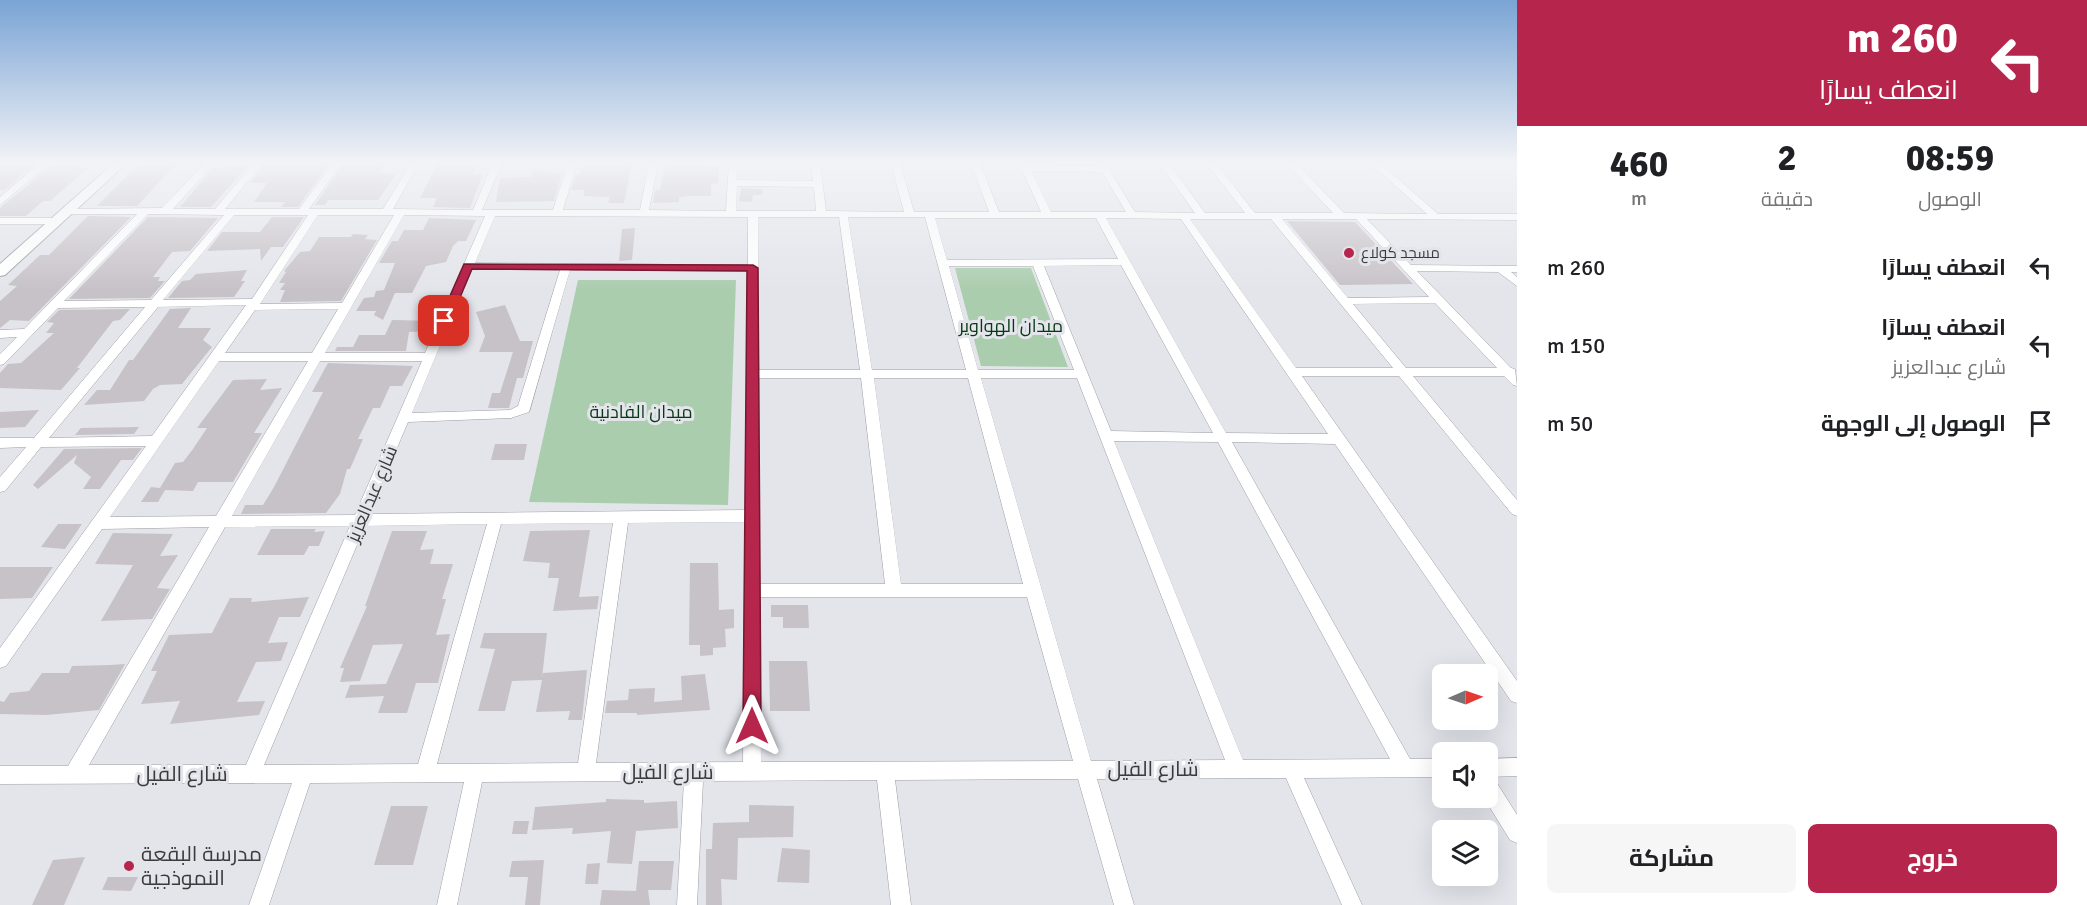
<!DOCTYPE html>
<html lang="ar">
<meta charset="utf-8">
<style>
:root{--surface:#fff;--page:#f6f6f6;--text:#202124;--muted:#757577;--accent:#b6254c}
body{margin:0;font-family:Signika,Cairo,sans-serif;background:var(--page);color:var(--text);direction:rtl;height:100vh;display:flex;flex-direction:column;font-size:22px;white-space:nowrap}
*{box-sizing:border-box;margin:0}
p{font-size:20px;color:var(--muted)}
.icon{flex:none;width:33px;height:33px;fill:none;stroke:currentColor;stroke-width:2;stroke-linecap:round;stroke-linejoin:round}
.map{position:relative;flex:1;overflow:hidden;direction:ltr}
.side{display:flex;flex-direction:column;background:var(--surface);width:570px}
.side>*{flex:none}
.guide{background:#b6254c;color:#fff;overflow:hidden}
.needle{width:39px;rotate:88deg}
.tools{position:absolute;left:1432px;top:664px;display:grid;gap:12px}
.tools a{display:grid;place-items:center;width:66px;height:66px;border-radius:9px;background:var(--surface);box-shadow:0 6px 24px #0002;font-size:30px}
.pin{position:absolute;display:grid;place-items:center;width:51px;height:51px;color:#fff;margin:-26px;border-radius:12px;box-shadow:0 3px 9px #0006}
.me{position:absolute;width:66px;margin:-33px;rotate:0deg;stroke-linejoin:round;filter:drop-shadow(0 0 4px #0008)}
.turn{display:flex;align-items:center;gap:21px;height:126px;padding:0 30px;font-size:27px}
.turn .icon{width:78px;height:78px;stroke-width:2.5}
.turn b{display:block;font-size:42px;line-height:51px}
.eta{display:flex;justify-content:space-evenly;align-items:center;height:102px;text-align:center}
.eta b{font-size:36px;font-weight:700;line-height:42px}
.cta{display:flex;gap:12px;margin-top:auto;padding:12px 30px}
.cta a{flex:1;height:69px;border-radius:9px;background:var(--accent);color:#fff;font-size:24px;font-weight:700;line-height:69px;text-align:center}
.cta a+a{background:var(--page);color:var(--text)}
ul{padding:0;list-style:none}
li{display:flex;align-items:center;gap:18px;height:78px;padding:0 30px}
li div{flex:1}
li b{display:block;font-size:22px}
li em{font-style:normal}
main{display:flex;flex:1;min-height:0}
.map>svg:first-child{display:block}
</style>
<main>
<section class="side">
<div class="guide">
<div class="turn"><svg class="icon" aria-label="left" viewBox="0 0 24 24"><path d="M17 20v-9H6M10 6l-5 5 5 5"/></svg><div><b>260 m</b>انعطف يسارًا</div></div>
</div>
<div class="eta">
<div><b>08:59</b><p>الوصول</p></div>
<div><b>2</b><p>دقيقة</p></div>
<div><b>460</b><p>m</p></div>
</div>
<ul>
<li><svg class="icon" aria-label="left" viewBox="0 0 24 24"><path d="M17 20v-9H6M10 6l-5 5 5 5"/></svg><div><b>انعطف يسارًا</b></div><em>260 m</em></li>
<li><svg class="icon" aria-label="left" viewBox="0 0 24 24"><path d="M17 20v-9H6M10 6l-5 5 5 5"/></svg><div><b>انعطف يسارًا</b><p>شارع عبدالعزيز</p></div><em>150 m</em></li>
<li><svg class="icon" aria-label="arrive" viewBox="0 0 24 24"><path d="M6 21V4h12l-3 4 3 4H6"/></svg><div><b>الوصول إلى الوجهة</b></div><em>50 m</em></li>
</ul>
<div class="cta"><a>خروج</a><a>مشاركة</a></div>
</section>
<div class="map">
<svg width="1517" height="905" viewBox="0 0 1517 905">
<rect width="100%" height="100%" fill="#e3e5eb"/>
<path fill="#aacdad" d="M955,268h76l37,99 -87,-1z
M578,280h158l-8,225 -199,-3z"/>
<path fill="#c7c2c7" d="M84,163l-6,5h10l-38,33h-7l-17,15h-26v-8l52,-43z
M152,163h25l-40,43h-40l40,-40h12z
M308,163h22l-32,44h-17l4,-5h-31l13,-19h-17l14,-18h42z
M344,163h42l-6,10 16,1 -18,26h-50l-3,5h-10z
M438,163h39l-5,11h11l-13,34 -37,-1 4,-9h-17z
M588,163h44l-8,40h-16l2,-6 -26,-1v-6h-13l5,-16 3,1 3,-9 6,1z
M671,163h37v4h11l-1,16 -7,1v12h-22l-10,1v5l-26,1 2,-13h5l5,-23 5,1z
M0,164h24l-2,1h12l-30,25h-4z
M249,165l-38,42h-31l33,-39z
M532,170l30,3 -8,28 -58,1 4,-24 31,-1z
M741,188l21,1v6h-9l-1,7 -13,-1z
M88,216l43,1 -102,104 -19,-1 -10,8v-27l17,-15 -9,-1 32,-30h9z
M148,217l70,1 -28,33 -18,1 -19,25h7l-2,4h7l-15,17 -81,1z
M272,217h32l-21,30h-12l-10,14 -1,-12 -53,2 15,-19h38z
M429,218l47,2 -10,21h-8l-5,5 -7,16 -20,4 -14,27h-17l-12,27 -9,-5 2,-4h-20l8,-13 10,-1 2,-6 8,-1 11,-27h-16l13,-22h6l6,-11h19z
M1287,221l68,1 58,62 -73,1z
M635,228l-3,32 -13,1 3,-32z
M353,234l15,1 -3,4 12,1 -36,61 -61,1 5,-12h-5l5,-7h-6l7,-11 -2,-1 16,-19 10,-1 9,-14h32z
M247,270l-6,11h4l-11,16 -66,1 14,-17 8,-1 6,-6z
M505,305l15,36h13l-10,37h-6l-8,30h-21l4,-15h8l13,-41h-34l6,-16 -9,-24z
M191,308l-13,20h33l-8,12 9,7 -30,37 -22,1 -7,4 -9,12 -60,4 13,-15h13l19,-30h4l37,-51z
M130,309l-10,11 -7,1 -36,47h3l-19,22 -61,-2v-15l8,-9 13,-1 33,-30h-8l8,-10 -7,-1 12,-12z
M392,320l44,1 -4,10 -23,1 -3,19h-71l2,-4h16l6,-12h26z
M328,363l85,3 -11,20h-12l-10,22h-7l-15,31h5l-13,30h-3l-7,25 -14,19 -85,1 4,-9h18l11,-18 49,-95h-11z
M267,379l-7,11 22,-2 -28,45h8l-29,49h-35l-5,9 -28,-1 -7,12h-17l10,-15 9,1 15,-25 8,-1 10,-13 14,-21h-10l36,-48z
M39,410l-14,17 -25,1v-16z
M139,427l-5,7 -59,1 6,-7z
M495,444h32l-3,16h-33z
M142,448l-9,12h-12l-21,29h-17l8,-12 -17,-14 3,-8 -39,34 -5,-4 31,-36z
M58,524h24l-17,25 -24,-2z
M271,529h45l-2,3 11,-1 -6,15h-10l-5,9h-47z
M590,530l-11,67 20,-1 -2,13 -44,2 6,-33h-11l2,-15 -27,-2 7,-30z
M392,531h35l-7,19 14,-1 -4,15h23l-11,35h4l-10,36 14,-1 -12,49h-22l-9,30h-29l6,-17 -39,2 5,-13 36,-1 17,-40 -30,1 -13,36 -20,1 4,-14h-4l27,-62h-2z
M113,533l60,1 -13,22 18,-1 -21,33 13,1 -18,30 -51,2 32,-56 -38,-1z
M690,563h28l1,47 15,-1v19l-9,1 1,18 -13,1v7l-13,1v-11h-11z
M0,567h53l-21,31 -32,1z
M309,597l-9,20h-21l-11,26 20,-1 -7,19 -25,1 -19,40 28,-1 -6,14 -89,9 10,-23 -39,3 16,-33h-6l18,-36 43,-2 18,-35h22l-1,4z
M771,605h37l1,23h-26v-11h-12z
M484,633h63l-5,45 1,-5 44,-3 -5,50h-14l2,-9 -34,1 6,-32 -30,1 -7,30h-27l17,-62 -15,-1z
M769,661h38l3,50h-40z
M110,665l15,-1 -26,46 -53,5 -46,-1v-13l4,1 6,-9 19,-2 13,-18h27l3,-7z
M705,674l5,36 -73,5v-2h-32l2,-12 21,-1 1,-11 26,-1 -1,14 28,-2 -1,-24z
M606,799l38,1v3l33,-2 1,27 -42,3 -4,33 -25,-1 4,-32 -39,3 1,-6 -41,2 3,-23 71,-5z
M749,805l45,1 -1,31 -55,1 -1,42 -16,-1 1,26h-16v-56h6l1,-26 36,-1z
M391,806h37l-15,59h-39z
M514,821h15l-2,13h-15z
M782,848l28,2 -1,33 -32,-1z
M85,857l-21,48h-32l21,-45z
M544,860l-4,45h-15l3,-28h-19l3,-16z
M639,861h35l-3,29h-23l2,15h-50l2,-15 34,1z
M600,863l-2,21h-13l2,-20z
M108,877h30l-7,14 -29,-1z"/>
<g fill="none" stroke-linecap="round" stroke-linejoin="round">
<g stroke="#9d9fa4" stroke-width="1">
<path id="street" d="M40,163h10l-50,42v-8z
M205,163h10l-42,46h42l39,-46h9l-38,46h74l34,-46h9l-33,46h74l28,-46h8l-26,46 80,1 20,-47h9l-20,47h71l15,-47h9l-14,47h77l9,-47h9l-9,47 77,1 3,-48h9l-1,17 76,1 -2,-18h9l6,48 78,1 -13,-49h9l14,49h75l-18,-49h9l19,49h42l-22,-49h8l2,2 69,1 -1,-3h8l30,49 60,1 -36,-50h10l36,50h40l-39,-50h10l39,50h78l-47,-50h10l48,50 83,1 -57,-51h10l58,51h79v6l-150,-1 44,46 106,1v6h-6l6,5v9l-19,-14 -81,-1 94,97 4,1 2,17 -4,-1 -9,-9h-91l104,124v16l-5,-2 -113,-138h-97l215,305v22l-6,-2 -176,-257 -103,-2 178,317h33v18l-139,1 58,127h-20l-56,-127 -189,1 37,126h-20l-36,-126 -183,1 16,125h-20l-14,-125 -174,1 -6,124h-20l7,-124 -202,1 -25,123h-20l27,-123 -154,1 -41,122h-20l43,-122 -292,1v-18h68l141,-239 -107,2 -96,137 -6,2v-20l146,-202 -105,1 -36,44 -5,1v-15l26,-30 -26,1v-10h34l111,-131 -87,1 -54,56 -4,1v-11l17,-17 -17,1v-8l24,-1 113,-115h-70l-3,-1v-4l98,-1zM1031,171l71,1 24,40h-75zM737,186l77,1 2,24h-80zM148,214l76,1 -73,85 -87,1zM234,215h74l-56,84 -89,1zM318,215h76l-52,88 -82,1zM404,215l81,1 -60,137h-100zM495,216l253,1v48l-273,-2zM758,217h81l21,153h-101zM848,217h77l41,153h-94zM935,218h161l22,41 -171,1zM1106,218l75,1 147,215 -102,-1zM1190,219h81l122,149h-97zM1282,219h74l73,78 -81,1zM1121,265l92,168 -102,-2 -67,-165zM949,266h84l41,104h-96zM472,269l88,1 -42,136 -8,4 -98,3zM570,270l178,1 -3,239 -376,4 39,-92 103,-4 18,-6zM1435,303l62,65h-91l-53,-64zM246,305l-94,131 -103,2 109,-131zM338,309l-26,44h-87l30,-43zM219,361h89l-92,155 -106,1zM320,361h102l-67,154 -123,1zM759,378h102l24,206h-125zM874,378h94l55,206h-122zM981,378h96l148,382 -134,1zM1114,441l104,1 172,317 -147,1zM745,522l-2,240 -147,1 32,-240zM613,523l-35,240 -141,1 64,-240zM487,524l-69,240 -154,1 101,-239zM350,526l-104,239h-157l136,-238zM760,597h267l46,164 -312,1z
M1510,163h7v4z
M0,218h56l5,3 -5,3h-56z
M1517,758v18l-29,1v-18z
M1488,778l7,2 22,35v28l-7,-3 -26,-42h4z"/>
</g>
<g stroke="#9d9fa4" stroke-width="2">
<path id="secondary" d="M114,163h13l-122,112 -5,1v-12z"/>
</g>
<use href="#street" fill="#fff" fill-rule="evenodd"/>
<use href="#secondary" fill="#fff" fill-rule="evenodd"/>
</g>
<linearGradient id="sky" x2="0" y2="1"><stop stop-color="#7aa4d5"/><stop offset="0.56" stop-color="#f2f3f6"/><stop offset="1" stop-color="#f2f3f6" stop-opacity="0"/></linearGradient>
<rect width="1517" height="290" fill="url(#sky)"/>
<path fill="#b6254c" stroke="#761831" stroke-width="1.5" d="M464,264l289,1 5,3 3,458 -3,6 -6,3 -6,-3 -3,-6 4,-455 -275,-2 -22,52 -10,2 -1,-2z"/>
<g fill="#b6254c" stroke="#e3e5eb" stroke-width="2">
<circle cx="1349" cy="253" r="6"/>
<circle cx="129" cy="866" r="6"/>
</g>
<g text-anchor="middle" dominant-baseline="central" stroke-width="6" stroke-linejoin="round" paint-order="stroke">
<g font-size="15" fill="#3b3b3e" stroke="#e3e5eb" text-anchor="start">
<text x="1361" y="253">مسجد كولاع</text>
</g>
<g font-size="18" fill="#063813" stroke="#e3e5eb">
<text x="1011" y="326">ميدان الهواوير</text>
<text x="641" y="412">ميدان الفادنية</text>
</g>
<g font-size="18" fill="#3b3b3e" stroke="#e3e5eb">
<text transform="translate(372 494) rotate(-67)">شارع عبدالعزيز</text>
</g>
<g font-size="21" fill="#3b3b3e" stroke="#e3e5eb">
<text x="1153" y="769">شارع الفيل</text>
<text x="668" y="772">شارع الفيل</text>
<text x="182" y="774">شارع الفيل</text>
</g>
<g font-size="21" fill="#3b3b3e" stroke="#e3e5eb" text-anchor="start">
<text x="141" y="854">مدرسة البقعة<tspan x="141" dy="24">النموذجية</tspan></text>
</g>
</g>
</svg>
<div class="tools">
<a><svg class="needle" viewBox="-14 -14 28 28"><path d="M0-13l5 13h-10z" fill="#e53935"/><path d="M0 13l5-13h-10z" fill="#757577"/></svg></a>
<a><svg class="icon" aria-label="sound" viewBox="0 0 24 24"><path d="M4 9h4l5-4v14l-5-4H4zM17 9q2 3 0 6"/></svg></a>
<a><svg class="icon" aria-label="layers" viewBox="0 0 24 24"><path d="M12 4l9 5-9 5-9-5zM3 14l9 5 9-5"/></svg></a>
</div>
<div class="pin" style="left:444px;top:321px;background:#d93025"><svg class="icon" aria-label="arrive" viewBox="0 0 24 24"><path d="M6 21V4h12l-3 4 3 4H6"/></svg></div>
<svg class="me" style="left:752px;top:726px" viewBox="-20 -20 40 40"><path d="M0-17L14 15 0 8-14 15z" fill="#b6254c" stroke="#fff" stroke-width="4"/></svg>
</div>
</main>
